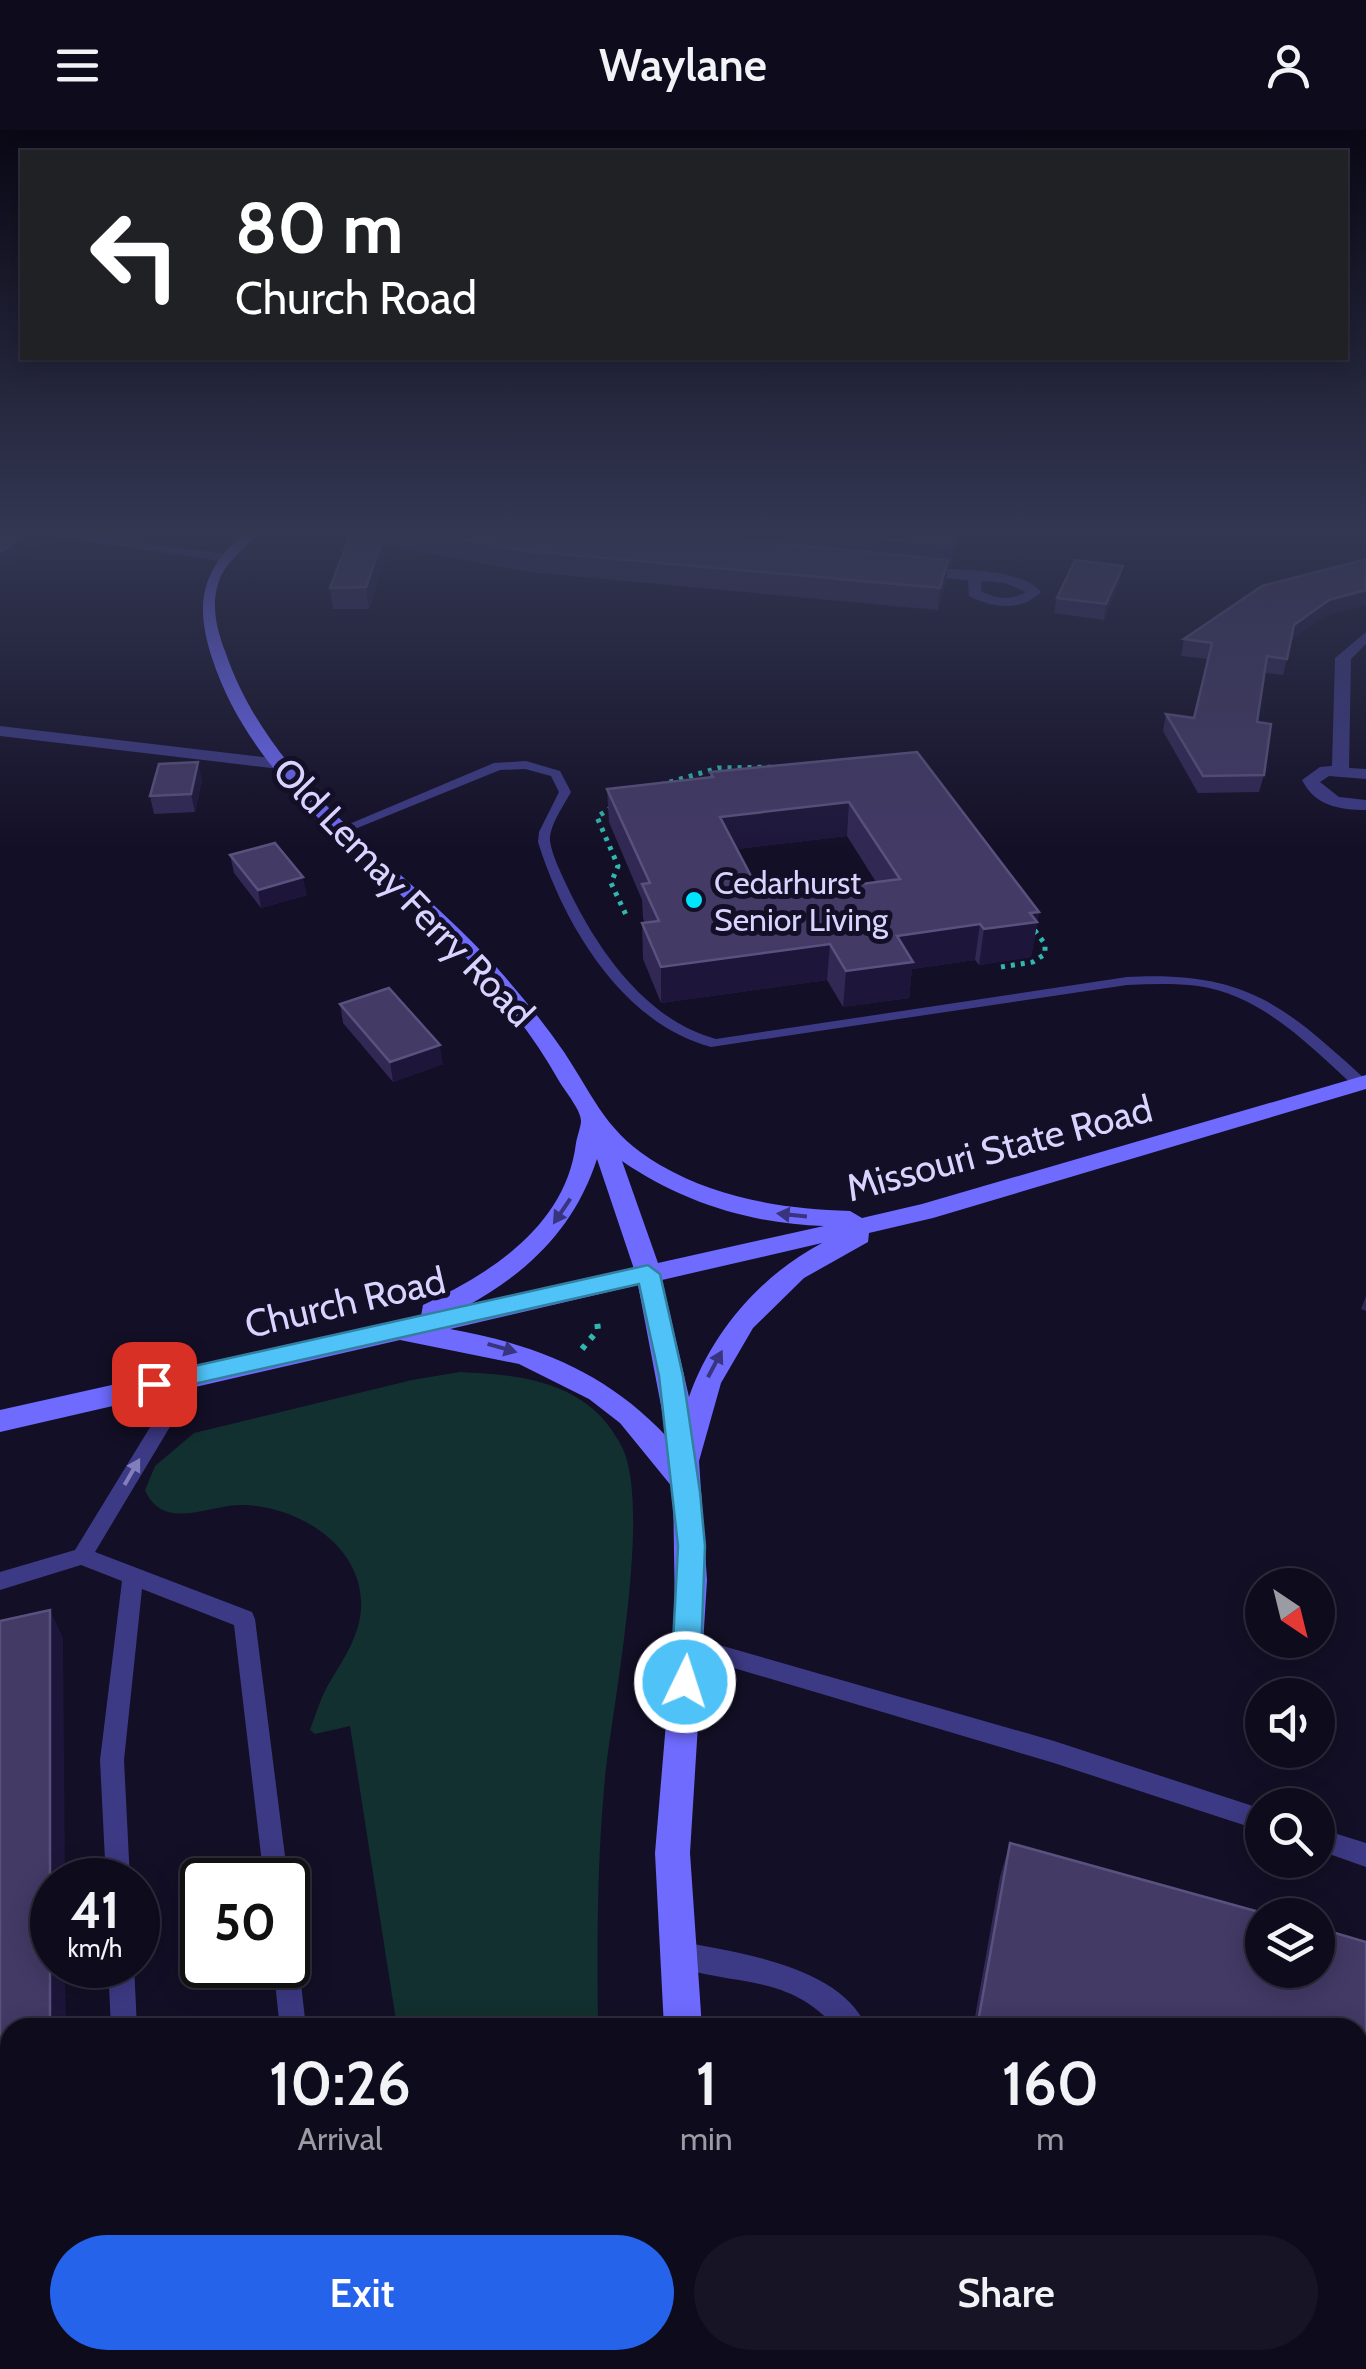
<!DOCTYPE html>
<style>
:root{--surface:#0e0b1c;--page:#171425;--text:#f1f3f6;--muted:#9b9ba3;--line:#2e2b3b;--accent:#2563eb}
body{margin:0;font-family:Cabin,sans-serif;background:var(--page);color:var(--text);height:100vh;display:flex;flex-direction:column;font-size:38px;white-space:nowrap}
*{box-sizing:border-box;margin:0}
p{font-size:32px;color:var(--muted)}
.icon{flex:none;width:55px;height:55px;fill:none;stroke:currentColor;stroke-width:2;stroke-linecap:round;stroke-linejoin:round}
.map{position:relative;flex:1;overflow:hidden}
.drawer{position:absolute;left:0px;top:1888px;width:1368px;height:352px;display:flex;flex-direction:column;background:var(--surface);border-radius:30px 30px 0 0;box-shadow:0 5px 25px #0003,0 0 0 2px var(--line)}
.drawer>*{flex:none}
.hud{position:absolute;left:20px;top:20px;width:1328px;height:210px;border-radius:0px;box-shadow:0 5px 25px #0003,0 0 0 2px var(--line);background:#202124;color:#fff;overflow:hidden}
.needle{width:65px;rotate:145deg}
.buttons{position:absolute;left:1245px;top:1438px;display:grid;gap:20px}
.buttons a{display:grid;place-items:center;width:90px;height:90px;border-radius:50%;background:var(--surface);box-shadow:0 5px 25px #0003,0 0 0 2px var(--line);font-size:50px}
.speed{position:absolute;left:30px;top:1728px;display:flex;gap:20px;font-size:50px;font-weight:700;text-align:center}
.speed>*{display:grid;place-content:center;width:130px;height:130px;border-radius:50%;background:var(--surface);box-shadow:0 5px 25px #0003,0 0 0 2px var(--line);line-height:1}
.speed small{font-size:25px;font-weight:400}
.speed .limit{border:5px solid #111;border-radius:15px;background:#fff;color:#111}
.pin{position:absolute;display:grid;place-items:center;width:85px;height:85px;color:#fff;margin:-42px;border-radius:20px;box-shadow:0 5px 15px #0006}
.me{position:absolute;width:110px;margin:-55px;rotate:4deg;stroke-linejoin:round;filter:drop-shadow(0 0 8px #0008)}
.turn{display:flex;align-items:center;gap:35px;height:210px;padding:0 50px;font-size:45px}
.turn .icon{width:130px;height:130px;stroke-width:2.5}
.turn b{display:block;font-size:70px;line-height:85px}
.eta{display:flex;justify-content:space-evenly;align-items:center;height:170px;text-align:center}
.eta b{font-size:60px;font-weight:600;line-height:70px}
.button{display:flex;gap:20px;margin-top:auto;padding:20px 50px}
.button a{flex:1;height:115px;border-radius:60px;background:var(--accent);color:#fff;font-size:40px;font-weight:600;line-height:115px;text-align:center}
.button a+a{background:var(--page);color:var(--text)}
header{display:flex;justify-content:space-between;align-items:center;height:130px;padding:0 50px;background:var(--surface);font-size:45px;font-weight:600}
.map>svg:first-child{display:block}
</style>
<header><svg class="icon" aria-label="menu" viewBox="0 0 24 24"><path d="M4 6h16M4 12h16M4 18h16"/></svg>Waylane<svg class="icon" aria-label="person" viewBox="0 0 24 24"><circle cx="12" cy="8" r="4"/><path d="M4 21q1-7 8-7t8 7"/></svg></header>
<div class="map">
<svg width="1366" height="2239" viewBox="0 0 1366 2239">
<rect width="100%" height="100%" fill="#130f26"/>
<path fill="#12302f" d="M460,1242c65,3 129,10 162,75 30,60 -9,257 -17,331 -8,83 -8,166 -7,249h-201l-47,-301 -35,8 -5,-4c5,-14 10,-30 17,-43 13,-23 28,-43 33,-69 11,-67 -58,-112 -118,-113 -23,0 -47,11 -69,8 -14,-2 -23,-11 -28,-23l10,-24 39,-33 218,-53z
M451,2230h150l1,9h-150z"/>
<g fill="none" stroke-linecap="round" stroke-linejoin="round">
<path stroke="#2fb8b0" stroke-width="5" stroke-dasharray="4 6" stroke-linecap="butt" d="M660,655l58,-17 62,-1
M612,677l-15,10 21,49 -7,17 16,34
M1001,837l32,-5 12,-8v-10l-12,-16"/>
<path stroke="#2fb8b0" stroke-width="6" stroke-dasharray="5 8" stroke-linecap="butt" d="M582,1219l16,-19 -1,-9"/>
<path fill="#3d3a85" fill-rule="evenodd" d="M526,631l34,10 11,21c-7,13 -22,34 -21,49 2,14 10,30 16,43 30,64 79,136 150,155l411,-62c118,-6 156,27 239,103v7h-11c-45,-41 -93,-92 -157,-101 -24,-3 -47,-2 -71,-1l-416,62c-89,-24 -147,-122 -173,-205l1,-10 20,-40 -8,-16 -26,-7 -25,1 -155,63 -10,-3 159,-67z
M192,1238l7,2 2,5 -106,177 157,60 3,7 33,261v2l-24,-2 -30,-255 -92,-36 -18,171 6,120h-24l-6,-120 22,-179 -41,-16 -81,25v-18l75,-22 110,-180z
M688,1506l366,105 208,68v22l-208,-68 -374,-111 -3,-7 3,-7z
M1318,1698l48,15v24l-48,-17z
M677,1811c58,11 164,24 190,87h-31c-51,-58 -108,-40 -168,-65l-4,-9 4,-9z
M288,1823l7,3 4,9 7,63h-26l-7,-63h15z
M108,1835h26l3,63h-26z
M1358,2178l8,2v30l-8,-2z
M125,2230h30v9h-30z
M318,2230h30l1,9h-30z"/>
<path fill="#3d3a85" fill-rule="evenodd" d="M59,407h41l126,17 7,4 -7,4z
M914,438c34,2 105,-2 127,24 -20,20 -49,16 -72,4l-1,-16 -59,-5v-6zM982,451l23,2 21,9c-15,9 -30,7 -45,-1z
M1366,502v12l-15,15 -2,109 17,1v10l-37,-3 -9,6 19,15 27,3v10c-26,0 -51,-4 -64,-30l18,-13 12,-1 3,-108z
M0,596l280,33 9,5 -9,5 -280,-33z"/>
<path fill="#6f6bff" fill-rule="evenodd" d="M240,407h15c-14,15 -31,26 -37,47 -7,22 -1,46 7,67 47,139 179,213 273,318 24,27 46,54 66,83 33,50 42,81 96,113 59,34 124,44 190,46l12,7 60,-14 444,-129v14l-433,129 -64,15 -1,9 -64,36 -51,50 -32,55 -22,78 8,119 -17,273 12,175h-38l-9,-175 20,-237 -2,-128 -53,-65 -31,-24 -70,-35 -119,-24 -400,92v-22l421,-94 2,-11c69,-32 143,-80 153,-162 1,-6 5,-17 5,-22 0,-11 -16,-30 -22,-40 -28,-50 -66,-96 -106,-137 -88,-88 -201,-163 -241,-286 -16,-49 -13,-85 28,-121zM597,1029l37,110 -167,37c62,-34 108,-79 130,-147zM622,1031c59,41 130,63 202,65l-166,37zM822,1113c-61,32 -110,89 -133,154l-27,-117zM638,1155l29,152c-59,-64 -132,-93 -217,-108z
M712,2230h44l2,9h-44z"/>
</g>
<path fill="#312854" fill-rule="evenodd" d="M346,408h613l-8,28h-3l-2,16 -8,28 -410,-38 -139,-26 -20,63h-36l-3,-21 19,-50z
M1123,436l-3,15 -16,39 -50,-7 3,-15z
M1325,486l-34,24 -8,35 -18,-2 -8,49 7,53 -5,17 -61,1 -35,-62 3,-17 28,4 14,-59 -27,-3 3,-17z
M917,622l122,160 -8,45 -52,8 -4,-5 -63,9 -3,29 -66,9 -16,-27 -166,23 -18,-44 -1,-36h3l-2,-5 -1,-18 -33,-78 -2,-33 103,-12v-5zM847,706l29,46 -114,15 -25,-48z
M202,650l-7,32 -41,2 -4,-18z
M230,725l77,40 -46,13 -27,-35z
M340,874l103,60 -50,18 -50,-59z
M1366,1166v15l-5,-2z
M1010,1713l356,99v335l-8,-2v-247h-385l27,-151z"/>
<path fill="#1d163a" d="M21,408h26l-47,33v-19z
M383,408h5l1,8 -20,63 -3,-22z
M955,408h4l-1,4 -7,24z
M948,430l-2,22 -8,28 2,-22z
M1123,436l-3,15 -16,39 2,-16z
M1366,460v15l-41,11 -35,25 4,-16 35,-25z
M198,632l4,18 -7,32 -4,-18z
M849,672l-2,34 -127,15v-34z
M303,747l4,18 -46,13 -3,-18z
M1039,782l-8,45 -52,8 5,-36 46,-16z
M980,794l-5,36 -63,9 -3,29 -66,9 3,-36 51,-35z
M830,814l-3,36 -166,23v-36z
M440,915l3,19 -50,18 -3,-20z
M50,1480l13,28 2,242h-13v85h13l1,63h-16z
M14,2230h19v9h-19z"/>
<path fill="#433a66" stroke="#5a527e" stroke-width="2.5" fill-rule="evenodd" d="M0,408h21l-21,14z
M349,408h34l-17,49 -36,1z
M455,408h268l225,22 -8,28 -414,-37z
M873,408h82l-2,7z
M1366,429v31l-37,10 -35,25 -7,34 -20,-3 -10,66 14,2 -7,51 -61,1 -37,-62 28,4 18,-75 -28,-4 78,-53z
M1075,430l48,6 -17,38 -49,-6z
M917,622l122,160 -9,1 7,9 -53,7 -4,-5 -83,12 16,26 -67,9 -16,-27 -169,23 -19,-44 17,-2 -17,-37 8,-1 -43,-94 106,-12 -3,-5zM849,672l51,77 -138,18 -42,-80z
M198,632l-7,32 -41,2 9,-32z
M275,713l28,34 -45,13 -28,-35z
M389,858l51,57 -50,17 -50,-58z
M50,1480v418h-40v332h4v9h-14v-748z
M1010,1713l260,72h-8v55h56v-42l48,14v301l-8,-3v-212h-381z"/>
<defs><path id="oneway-solid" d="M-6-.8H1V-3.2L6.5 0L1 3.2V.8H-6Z" transform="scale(2.5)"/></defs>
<g fill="#38347d">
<use href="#oneway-solid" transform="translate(562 1081) rotate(124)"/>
<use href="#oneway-solid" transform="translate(792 1085) rotate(-174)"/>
<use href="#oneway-solid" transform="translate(502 1218) rotate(16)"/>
<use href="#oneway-solid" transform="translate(715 1234) rotate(-62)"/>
</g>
<use fill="#837fbc" href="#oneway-solid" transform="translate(132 1342) rotate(-60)"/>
<linearGradient id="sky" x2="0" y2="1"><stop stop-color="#0a0815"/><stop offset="0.56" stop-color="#333752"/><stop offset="1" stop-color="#333752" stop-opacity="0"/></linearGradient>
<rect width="1366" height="721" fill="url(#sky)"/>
<path fill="#4fc3f7" stroke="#337fa1" stroke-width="2.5" d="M648,1135l12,9 23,102 17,116 5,54 -5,136 -4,9 -11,4 -10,-4 -4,-9 7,-136 -19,-170 -20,-92 -485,109 -9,-2 -4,-7 4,-6 9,-3z"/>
<circle fill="#00e5ff" stroke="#130f26" stroke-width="4" cx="694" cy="770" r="10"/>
<g text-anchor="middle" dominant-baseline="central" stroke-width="10" stroke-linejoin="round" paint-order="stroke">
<g font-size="32" fill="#d9d4ff" stroke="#130f26" text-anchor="start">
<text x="714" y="752">Cedarhurst<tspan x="714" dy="37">Senior Living</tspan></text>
</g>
<g font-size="38" fill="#d9d4ff" stroke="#130f26">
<text transform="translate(404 762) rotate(46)">Old Lemay Ferry Road</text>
<text transform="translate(999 1018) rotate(-15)">Missouri State Road</text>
<text transform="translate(345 1172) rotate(-13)">Church Road</text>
</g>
</g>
</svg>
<div class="buttons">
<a><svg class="needle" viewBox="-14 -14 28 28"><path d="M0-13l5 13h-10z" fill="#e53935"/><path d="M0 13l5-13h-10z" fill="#9b9ba3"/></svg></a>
<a><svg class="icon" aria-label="sound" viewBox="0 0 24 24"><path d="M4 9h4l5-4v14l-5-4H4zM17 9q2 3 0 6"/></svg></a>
<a><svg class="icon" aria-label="search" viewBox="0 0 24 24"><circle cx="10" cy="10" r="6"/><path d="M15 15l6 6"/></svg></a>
<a><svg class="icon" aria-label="layers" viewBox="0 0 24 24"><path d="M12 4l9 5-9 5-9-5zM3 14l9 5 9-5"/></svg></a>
</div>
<div class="speed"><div>41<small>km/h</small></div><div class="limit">50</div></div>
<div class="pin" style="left:154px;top:1254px;background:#d93025"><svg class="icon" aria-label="arrive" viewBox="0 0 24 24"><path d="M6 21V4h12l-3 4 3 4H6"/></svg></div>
<svg class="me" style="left:685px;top:1552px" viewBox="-20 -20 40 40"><circle r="17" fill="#4fc3f7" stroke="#fff" stroke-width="3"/><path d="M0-11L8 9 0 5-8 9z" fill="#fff"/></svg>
<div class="hud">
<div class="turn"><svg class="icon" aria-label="left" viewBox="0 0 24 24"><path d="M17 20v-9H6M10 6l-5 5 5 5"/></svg><div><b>80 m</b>Church Road</div></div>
</div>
<section class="drawer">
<div class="eta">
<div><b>10:26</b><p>Arrival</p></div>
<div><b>1</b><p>min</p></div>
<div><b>160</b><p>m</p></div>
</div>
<div class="button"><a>Exit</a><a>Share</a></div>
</section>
</div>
